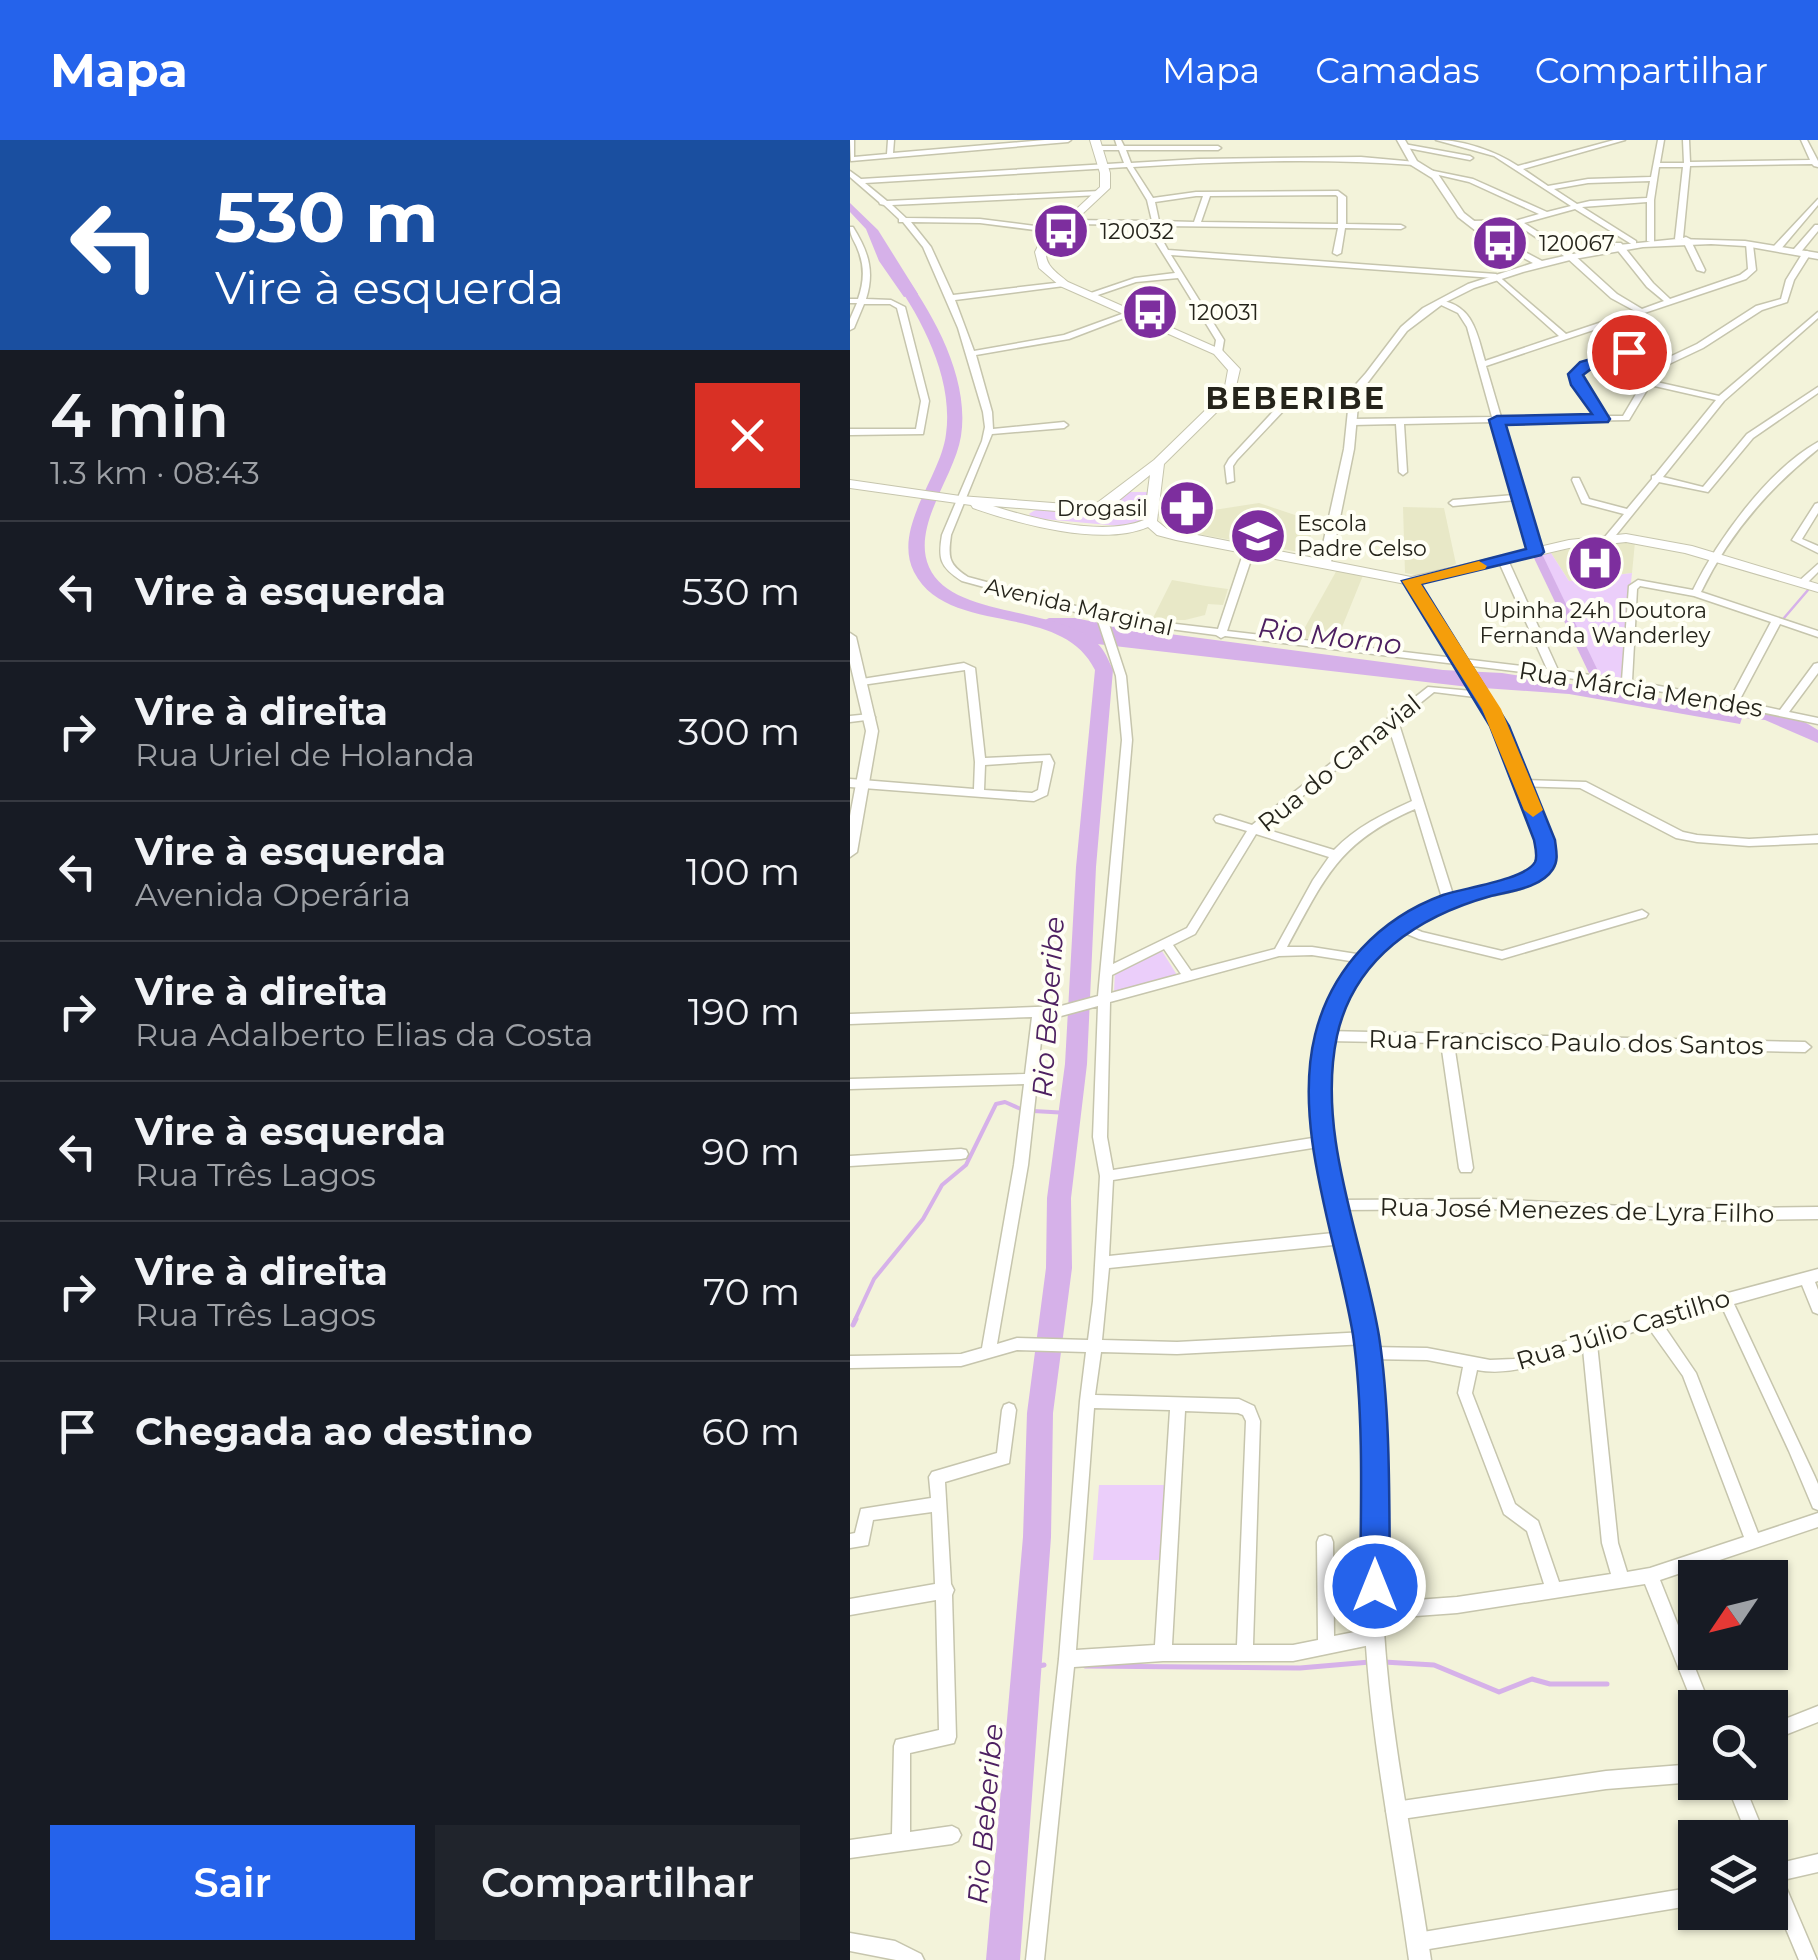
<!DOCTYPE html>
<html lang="pt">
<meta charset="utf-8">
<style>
:root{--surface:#171b24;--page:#20242c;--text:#f1f3f6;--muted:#9ea1a6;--line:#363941;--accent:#2563eb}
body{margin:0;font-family:Montserrat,sans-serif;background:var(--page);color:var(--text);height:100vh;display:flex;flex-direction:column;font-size:38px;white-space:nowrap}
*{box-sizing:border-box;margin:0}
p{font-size:32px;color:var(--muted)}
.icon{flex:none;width:55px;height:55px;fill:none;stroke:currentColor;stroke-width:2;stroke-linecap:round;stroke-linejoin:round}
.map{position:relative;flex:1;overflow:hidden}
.details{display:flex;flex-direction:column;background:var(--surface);width:850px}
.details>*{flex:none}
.guide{background:#1a4fa0;color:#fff;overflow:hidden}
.needle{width:65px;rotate:235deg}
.controls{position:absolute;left:828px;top:1420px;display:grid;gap:20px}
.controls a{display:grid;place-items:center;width:110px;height:110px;border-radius:0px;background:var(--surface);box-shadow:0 2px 8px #0004;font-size:50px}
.pin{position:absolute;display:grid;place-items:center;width:85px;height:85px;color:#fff;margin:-42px;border:5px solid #fff;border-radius:50%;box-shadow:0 2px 10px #0007}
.me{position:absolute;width:110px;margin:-55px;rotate:0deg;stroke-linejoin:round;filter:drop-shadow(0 0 8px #0008)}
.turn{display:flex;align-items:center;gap:35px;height:210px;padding:0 50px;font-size:45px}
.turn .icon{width:130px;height:130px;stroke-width:2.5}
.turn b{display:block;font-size:70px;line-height:85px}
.round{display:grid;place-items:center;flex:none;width:105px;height:105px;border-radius:0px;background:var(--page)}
.headline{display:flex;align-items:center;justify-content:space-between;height:170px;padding:0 50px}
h1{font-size:60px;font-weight:600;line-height:75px}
.action{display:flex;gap:20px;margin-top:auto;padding:20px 50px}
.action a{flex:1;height:115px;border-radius:0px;background:var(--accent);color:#fff;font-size:40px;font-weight:600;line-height:115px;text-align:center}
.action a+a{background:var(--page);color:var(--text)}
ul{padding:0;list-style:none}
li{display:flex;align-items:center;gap:30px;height:140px;padding:0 50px;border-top:2px solid var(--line)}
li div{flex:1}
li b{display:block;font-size:38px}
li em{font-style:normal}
header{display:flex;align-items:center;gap:60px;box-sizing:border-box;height:140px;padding:0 50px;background:var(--accent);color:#fff}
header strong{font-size:48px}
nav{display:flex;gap:55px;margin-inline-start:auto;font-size:35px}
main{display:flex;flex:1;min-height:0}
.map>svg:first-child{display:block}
</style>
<header>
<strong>Mapa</strong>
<nav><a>Mapa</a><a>Camadas</a><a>Compartilhar</a></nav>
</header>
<main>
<section class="details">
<div class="guide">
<div class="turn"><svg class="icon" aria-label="left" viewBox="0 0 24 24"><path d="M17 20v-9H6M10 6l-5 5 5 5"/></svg><div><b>530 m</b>Vire à esquerda</div></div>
</div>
<div class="headline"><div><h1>4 min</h1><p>1.3 km · 08:43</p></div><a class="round" style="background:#d93025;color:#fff"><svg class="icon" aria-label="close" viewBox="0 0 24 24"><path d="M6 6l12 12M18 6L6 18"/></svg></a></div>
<ul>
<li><svg class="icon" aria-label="left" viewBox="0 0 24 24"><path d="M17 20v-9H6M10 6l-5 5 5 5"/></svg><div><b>Vire à esquerda</b></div><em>530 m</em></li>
<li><svg class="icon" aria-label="right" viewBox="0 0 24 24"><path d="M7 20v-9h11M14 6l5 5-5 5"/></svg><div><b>Vire à direita</b><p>Rua Uriel de Holanda</p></div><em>300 m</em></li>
<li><svg class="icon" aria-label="left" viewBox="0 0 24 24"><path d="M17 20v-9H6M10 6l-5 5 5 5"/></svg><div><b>Vire à esquerda</b><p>Avenida Operária</p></div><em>100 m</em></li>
<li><svg class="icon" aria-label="right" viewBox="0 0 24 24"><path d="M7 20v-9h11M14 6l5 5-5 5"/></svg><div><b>Vire à direita</b><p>Rua Adalberto Elias da Costa</p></div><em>190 m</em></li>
<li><svg class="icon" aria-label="left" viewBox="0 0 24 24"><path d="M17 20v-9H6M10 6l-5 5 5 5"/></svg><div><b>Vire à esquerda</b><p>Rua Três Lagos</p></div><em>90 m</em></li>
<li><svg class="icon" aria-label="right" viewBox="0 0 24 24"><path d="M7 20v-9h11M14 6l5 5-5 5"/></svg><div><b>Vire à direita</b><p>Rua Três Lagos</p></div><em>70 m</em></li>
<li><svg class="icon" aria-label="arrive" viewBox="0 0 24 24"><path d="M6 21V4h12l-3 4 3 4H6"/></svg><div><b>Chegada ao destino</b></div><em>60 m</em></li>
</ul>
<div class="action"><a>Sair</a><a>Compartilhar</a></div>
</section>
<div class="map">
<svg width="968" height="1820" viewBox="0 0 968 1820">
<rect width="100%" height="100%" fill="#f3f3da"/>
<path fill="#e8e8c7" d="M409,363l60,20 -13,20 17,2 -2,11 -156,-28 10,-12z
M553,367l41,1 12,56 -35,12 -16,-3z
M785,402l-3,31 -63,8 -18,-28 36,-8z
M488,428l26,5 -28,69 -37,-4z
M322,440l34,6 22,3 -5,16 -15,-1 -3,11 -20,5h-33z"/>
<path fill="#ebcefa" d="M280,352h18l-2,28 -17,7 -96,-9 -4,-4c25,-19 56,19 101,-22z
M701,413l18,28 63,-8 -11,105 -29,-1 -56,-121z
M312,811l15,24 -63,17 1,-21z
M249,1345h69l-4,75h-71z"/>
<path fill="#d6b1e9" d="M0,63l28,27 40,64 -14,3 -25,-36 -13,-32 -16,-17z
M199,478h26l49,10 319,42 59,3 242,39 -4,12 -171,-30 -100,-7 -372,-43 -14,-10 -38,-14z"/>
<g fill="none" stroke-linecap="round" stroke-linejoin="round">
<path stroke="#d6b1e9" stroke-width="2.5" d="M934,478l24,-28"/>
<path stroke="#d6b1e9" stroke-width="4" d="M183,971l36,2
M4,1182l20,-43 49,-60 19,-34 24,-20 30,-61 9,-2 18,8"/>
<path stroke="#d6b1e9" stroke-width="5" d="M3,1185l3,-6
M534,1522l50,3 65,27 33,-13 18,5h57
M235,1526l215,2 70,-6
M176,1528l18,-3"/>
<path fill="#d6b1e9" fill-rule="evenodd" d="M688,413l5,3 55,115 -1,2h-8l-1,-2 -55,-115z"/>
<path fill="#d6b1e9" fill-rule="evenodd" d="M40,128h10c33,45 70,110 61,168 -6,40 -50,90 -32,131 23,52 128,38 169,77 7,7 11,17 15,26l-17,197 -9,197 -16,134 1,70 -19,145 -2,124 -31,423h-34l37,-423 4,-124 19,-145 1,-70 18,-134 11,-197 19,-197c-34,-70 -147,-32 -181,-98 -22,-44 27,-95 32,-138 8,-57 -26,-119 -58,-163z
M823,560c49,1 103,2 145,30v13l-53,-23 -99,-10v-8z"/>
<g stroke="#c6c5ad" stroke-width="3">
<path id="minor" d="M0,0h4v17l33,-3 1,-14h6l-1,13 152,-13h26l-3,2 -217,19z
M265,0h6l3,6h94l3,2 -3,2h-92l5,13 67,-4 163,-2 55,5 1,1 -3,2c-93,-7 -188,-4 -281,2l20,31 43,-6 142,-1 8,6v27l55,1 4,2 -4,2 -56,-1 -4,25 -4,2 -4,-2 5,-25 -178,-2 3,15 5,9 328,24 70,60 69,-23 -24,-13 -44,-40 -51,-34 -45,1 -4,-2 4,-2 47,-1 21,-6 -70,-32 -43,-10 3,-2 44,9 74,33 24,-6 -77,-50 -58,-16c28,0 59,11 82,26l96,-26h11l-102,29 25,17 40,-7 63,-2 7,-37h6l-4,23h24l-1,-23h6l1,22 120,-2 -9,-20h6l11,21v6l-4,-1 -2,-2 -122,2 -7,72 3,-1 4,2 15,31 -1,2 -7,-2 -15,-31 -3,2 -4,-2 8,-72h-24l-5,33v43l-7,-2v-39l-65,5 54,34v4h-3l-58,-36 -51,14 49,31 44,40 25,15 22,-8 -17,-14 -32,-40v-4h6l32,40 17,16 70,-24 8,-6 -2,-26 7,2 3,25 -10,9 -260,87 15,51 95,-1 -22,-31 -2,-10 4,-7 82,-28h6v4l-82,28 -2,3 2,10 23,31h18l26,-44 12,-11 36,-17 59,-38 25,-7 5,-19 18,-29h3l4,2 -17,27 -7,22 -25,8 -59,38 -36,17 -15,16 67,15 99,-84v6l-94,83 -61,76 40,10 44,-53 71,-47v6l-65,45 -45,54 -49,-10 -47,58 -3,1 -5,-3 20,-24 -42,-11 -10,-23 1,-2h6l10,21 38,10 25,-30v-3l3,-1 61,-75 -66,-15 -21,35 -127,2 38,130 -5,3 -5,-3 -14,-52 -63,6 -4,-3 4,-3 61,-5 -20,-73 -90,2 3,48 -4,3 -4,-3 -3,-48 -43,1 -4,-3 4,-3 139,-2 -25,-90 -9,-14 -19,-9v-4c34,5 38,33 46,61l74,-25 -65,-58 -323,-23 53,85 -2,12 -4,2 -4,-2 2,-12 -38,-62 -42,4 -44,15 -7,-2 50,-17 40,-5 -20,-32 -3,-16 -84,-1 -4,-2 4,-2 84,1 -5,-21 -20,-33 -262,16 22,18 213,-10 3,2 -3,2 -208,10 14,13 74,1 78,10 4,2 -4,2 -78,-10 -69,-1 20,25 22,48 111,-13 4,2 -4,2 -109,14 19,51 90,-16 66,-24 7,2 -68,26 -93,16 16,57 1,17 71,-7 4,3 -4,3 -72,6 -41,101c-3,22 -3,29 17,42l149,40 101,12 27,-81 5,-3 5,3 -28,83 320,38 -49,-109 5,-3 5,3 50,110 64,10 7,-94 9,-6 55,10c25,-51 75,-120 125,-148v7c-50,40 -89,85 -117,143l117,39v6l-38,-13 -41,77 41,9 34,-46 4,-1v10l-29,39 29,6v6l-154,-32 -110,-16 -329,-40 -4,2 -5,-3 -108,-14 18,55 6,64 -19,224 74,-36 60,-97 -31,-9 -2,-3 2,-3 4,-1 32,10 176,-138 55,5 5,3 -5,3 -49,-6 -36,29 57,180 -2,3h-8l-2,-3 -28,-92c-77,33 -90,69 -128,138h25l51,8 6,4 -2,3 -4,1 -51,-8 -33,1 -169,46 -3,135 6,33 212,-34 5,1 2,4 -2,4 -5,1 -212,34 -4,76 234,-24 5,2 2,4 -2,4 -5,2 -234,24 -7,72 75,2 189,-10 5,2 2,4 -2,4 -5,2 -189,10 -76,-2 -6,43 144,4 15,7 6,15 -7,224h40l25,-5 -1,-98 2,-5 6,-2 6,2 2,5 1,94 41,-8 6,2 2,6 -2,6 -6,2 -82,17h-130l-89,6 -30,293h-18l33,-301 21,-258 6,-49 -69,-2 -56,16 -111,2v-12l111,-2 21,-6 32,-183 10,-81 -174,5v-10l175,-5 7,-57 -182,7v-10l211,-8 37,-10 24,-256 -6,-64 -19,-58 -135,-37c-22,-14 -24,-22 -20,-46l40,-94 3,-14 -2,-15 -25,-84 -35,-81 -20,-25h-4v-3l-15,-14 -4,-1 -1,-2 -29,-25v-6l11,8 263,-16 -5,-13h-22l-3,-2 3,-2h20zM800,41l-3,17 -57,3 -13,3 -23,-15 34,-6zM486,55l2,2v27l-137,-2 9,-26zM346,56h7l-9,26 -35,-1 -4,-19zM790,446l54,10 77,26 -41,77 -98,-18 5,-92zM539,588l23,73c-29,13 -56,26 -78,49l-72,-22zM406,694l73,23 -16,23 -38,69 -84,22 -18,-26 22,-11zM314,809l17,25 -70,19 1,-18zM248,866l-5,131 7,39 -7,125 -5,39 -71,-2 -20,6 31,-179 9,-82 2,-4 -2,-3 7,-60h17zM244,1268l76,2 -15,235 -79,5zM335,1271l53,2 5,2 3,6 -9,224h-65z
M554,4l66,12 3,2 -3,2 -68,-13 -1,-1z
M968,59v6l-38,45h-6v-4z
M965,85h3v6l-18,22h-6v-4z
M0,87h3c15,24 22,44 13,72l25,1 14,7 24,94 -6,33 -73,1v-6h66l5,-28 -24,-93 -7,-4h-26l-10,24 -4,2v-11l7,-16h-7v-4h8c6,-17 7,-32 0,-49 -3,-9 -8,-13 -8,-23z
M504,251l4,2 -1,2 -70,12 -50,53 -4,6 1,15 -7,2 -2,-17 4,-7 52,-56z
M968,363v10l-16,26 16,7v7l-26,-13 23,-36z
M968,424v8l-13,13h-6v-4z
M114,523l11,5 10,90 65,-3 4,8 -7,32 -13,6 -184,-14v-8l124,10 1,-27 -10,-92 -103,15 -5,-3 5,-3zM193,621l-5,29 -6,3 -48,-3 1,-25z
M20,574l5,3 -1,2 -24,3v-6z
M674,640l62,2 97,50 14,3 52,4 69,-4v8l-69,3 -52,-4 -21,-4 -96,-50 -60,-2 -1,-2 1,-2z
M792,770l6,4 -2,3 -144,42 -83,-20 -24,-10 -2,-3 6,-4 23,10 80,19z
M476,891l479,11 6,5 -6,5 -351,-8 19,124 -2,4h-10l-2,-4 -18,-125 -115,-2 -6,-5z
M111,1009l5,1 2,4 -2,4 -5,1 -111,7v-10z
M641,1059l190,10 137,-2v12l-137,2 -190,-12 -154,1 -5,-1 -2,-4 2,-4 5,-1z
M968,1129v12l-3,1 3,8v24l-5,-2 -11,-27 -68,19 81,173 3,7v26l-5,-2 -24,-57 -67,-144 -60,16 34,50 62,160 60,-20v14l-158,53 51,128 -16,1 -50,-125 -188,29 -82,6 -6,-2 -2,-6 2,-6 6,-2 82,-6 87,-13 -17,-53 -23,-17 -46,-121 5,-26 -36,-7 -59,-1 -5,-2 -2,-4 2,-4 5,-2 59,1 63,12 24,-1 75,-26 130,-37 6,-4 3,1zM798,1187l35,49 61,161 -94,31 -23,4 -9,-29 -21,-199zM733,1209l19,194 9,31 -52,8 -21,-61 -23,-17 -43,-111 5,-23c37,7 71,-10 106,-21z
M159,1263l5,2 2,5 -7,53 -64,19 6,102 3,6 -2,5 4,142 -2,6 -44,10v79l42,-6 6,3 3,6 -3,6 -6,3 -102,14v-18l42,-6 2,-88 2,-6 43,-10 -3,-130 -86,15v-16l85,-15 -3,-72 -59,8 -5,25 -18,3v-14l5,-1 6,-24 70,-11 -2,-21 3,-5 65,-19 5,-43 2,-5z
M968,1566v16l-48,19v-16z
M845,1624v18l-89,7 -211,31 -6,-3 -3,-6 3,-6 6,-3 211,-31z
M876,1642h17l23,56h-18z
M968,1714v18l-35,8 34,80h-18l-29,-69v-30l6,3z
M845,1747v18l-278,46 -6,-3 -3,-6 3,-6 6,-3z
M0,1793l45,8 26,13 3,6h-28l-46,-9z"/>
</g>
<g stroke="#c6c5ad" stroke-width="3">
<path id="tertiary" d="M547,0h8l12,21 21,13 26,39 27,21 51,27 67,-15 68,-7 68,2 73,12v6l-73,-13 -34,-2 -68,3 -69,12 -51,13 -49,16 -30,15 -37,28 -48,63 -5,55 -23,113 -2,2h-8l-2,-2 25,-113 6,-58 16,-18 35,-46 22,-19 45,-24 65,-21 -48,-25 -27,-21 -26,-39 -21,-13z
M561,438l6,3 80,128 54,131c2,13 3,25 -7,35 -21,21 -59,19 -85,27 -62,19 -116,75 -127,138 -17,104 32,204 44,305 7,62 8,126 8,188 0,33 -2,66 0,98 7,110 31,220 47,329h-22c-15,-109 -38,-219 -44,-330 -2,-32 0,-65 1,-98 0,-63 0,-127 -8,-189 -10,-88 -45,-171 -44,-260 0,-41 11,-81 34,-114 28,-39 71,-67 117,-78 25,-6 51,-7 71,-24l3,-9 -2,-18 -52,-131 -80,-128z
M0,493l6,4 22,94 -21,121 -7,5v-41l16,-85 -16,-68z"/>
</g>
<g stroke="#c6c5ad" stroke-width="2">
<path id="secondary" d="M240,0h10l10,33v15l-63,59c-5,17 9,25 21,35l154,68 18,19 -6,26 -70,69 -7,57 10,8 244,48 158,-37 57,-6 66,12 126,38v8l-133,-39 -59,-11 -57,6 -158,37 -235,-45 -19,-5 -9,-8c-46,20 -129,-3 -175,-19l-2,-3 -121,-17v-8l110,16 133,10 61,-46 70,-68 4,-22 -14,-16 -154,-68 -21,-18 -4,-16 4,-8 61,-57v-14zM300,335l-6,45c-41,17 -110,-1 -151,-14l101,8 13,-4z"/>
</g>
<use href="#minor" fill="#fff" fill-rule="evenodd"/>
<use href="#tertiary" fill="#fff" fill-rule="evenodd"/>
<use href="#secondary" fill="#fff" fill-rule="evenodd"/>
</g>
<path fill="#2563eb" stroke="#184099" stroke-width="2.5" d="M779,208l7,4 -2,4 -43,13 -8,6 27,44 -2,3 -102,3 38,127 -3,3 -120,29 88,142 46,114c1,10 4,20 -2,29 -12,19 -42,22 -62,27 -72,20 -137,62 -154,140 -21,99 26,204 42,300 12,78 10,171 11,250l-5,10 -10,4 -10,-4 -5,-10c1,-78 4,-174 -7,-251 -15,-92 -61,-207 -38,-300 16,-66 65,-117 128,-140 20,-7 82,-15 92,-33 3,-6 0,-16 -1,-22l-44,-114 -88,-145 124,-32 -37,-129 8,-4 95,-2 -21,-29 -3,-11 12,-12z"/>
<path fill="#f59e0b" d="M629,421l8,5 -2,3 -64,15 80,125 42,101 -10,7 -9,-7 -42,-101 -80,-128z"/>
<defs>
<g id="bus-disc" transform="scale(2.875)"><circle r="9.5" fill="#7d2e9e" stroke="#fffff5"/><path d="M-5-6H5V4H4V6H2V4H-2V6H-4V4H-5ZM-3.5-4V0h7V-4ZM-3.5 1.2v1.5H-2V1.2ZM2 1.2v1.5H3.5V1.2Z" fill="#fff"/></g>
<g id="pharmacy-disc" transform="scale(2.875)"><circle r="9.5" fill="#7d2e9e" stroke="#fffff5"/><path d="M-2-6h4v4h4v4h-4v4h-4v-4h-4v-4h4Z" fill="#fff"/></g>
<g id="school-disc" transform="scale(2.875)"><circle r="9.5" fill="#7d2e9e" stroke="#fffff5"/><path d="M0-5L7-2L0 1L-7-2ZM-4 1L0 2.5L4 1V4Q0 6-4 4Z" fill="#fff"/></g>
<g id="hospital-disc" transform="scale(2.875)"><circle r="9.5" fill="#7d2e9e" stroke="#fffff5"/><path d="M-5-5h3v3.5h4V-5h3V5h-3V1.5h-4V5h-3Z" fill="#fff"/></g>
</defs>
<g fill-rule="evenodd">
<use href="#bus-disc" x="211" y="91"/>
<use href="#bus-disc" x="650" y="103"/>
<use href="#bus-disc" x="300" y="172"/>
<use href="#pharmacy-disc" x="337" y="368"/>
<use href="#school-disc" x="408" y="396"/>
<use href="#hospital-disc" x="745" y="423"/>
</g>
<g text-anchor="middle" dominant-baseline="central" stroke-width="8" stroke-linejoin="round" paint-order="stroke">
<g font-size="22" fill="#25241b" stroke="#fffff5" text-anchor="start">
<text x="250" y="91">120032</text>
<text x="689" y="103">120067</text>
<text x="339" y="172">120031</text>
<text x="298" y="368" text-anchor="end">Drogasil</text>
<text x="447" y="383">Escola<tspan x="447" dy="25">Padre Celso</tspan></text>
<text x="745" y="470" text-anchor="middle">Upinha 24h Doutora<tspan x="745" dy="25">Fernanda Wanderley</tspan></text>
</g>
<g font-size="22" fill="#25241b" stroke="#fffff5">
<text transform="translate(229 467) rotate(13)">Avenida Marginal</text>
</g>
<g font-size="25" fill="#25241b" stroke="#fffff5">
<text transform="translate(791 549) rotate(9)">Rua Márcia Mendes</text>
<text transform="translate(489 623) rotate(-39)">Rua do Canavial</text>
<text transform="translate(716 902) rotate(1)">Rua Francisco Paulo dos Santos</text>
<text transform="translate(727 1070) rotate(1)">Rua José Menezes de Lyra Filho</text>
<text transform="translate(773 1189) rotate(-17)">Rua Júlio Castilho</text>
</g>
<g font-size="28" font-style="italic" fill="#4d2061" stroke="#fffff5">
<text transform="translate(480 496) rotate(7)">Rio Morno</text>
<text transform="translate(198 867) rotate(-86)">Rio Beberibe</text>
<text transform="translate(135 1674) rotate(-85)">Rio Beberibe</text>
</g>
<g font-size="30" font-weight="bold" letter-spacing="2.5" fill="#25241b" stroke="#fffff5">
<text x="446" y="258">BEBERIBE</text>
</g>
</g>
</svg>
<div class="controls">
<a><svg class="needle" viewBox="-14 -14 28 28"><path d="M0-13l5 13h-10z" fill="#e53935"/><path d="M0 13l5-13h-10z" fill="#9ea1a6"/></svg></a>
<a><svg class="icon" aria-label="search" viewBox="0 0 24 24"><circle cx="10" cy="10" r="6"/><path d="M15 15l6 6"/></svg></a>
<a><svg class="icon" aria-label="layers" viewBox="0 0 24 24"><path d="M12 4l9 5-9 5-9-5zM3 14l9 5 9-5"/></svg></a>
</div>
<div class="pin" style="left:779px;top:212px;background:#d93025"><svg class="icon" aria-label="arrive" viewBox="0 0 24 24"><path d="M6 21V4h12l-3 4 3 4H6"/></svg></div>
<svg class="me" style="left:525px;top:1446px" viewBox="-20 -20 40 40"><circle r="17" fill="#2563eb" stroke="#fff" stroke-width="3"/><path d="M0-11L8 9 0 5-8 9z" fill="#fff"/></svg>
</div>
</main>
